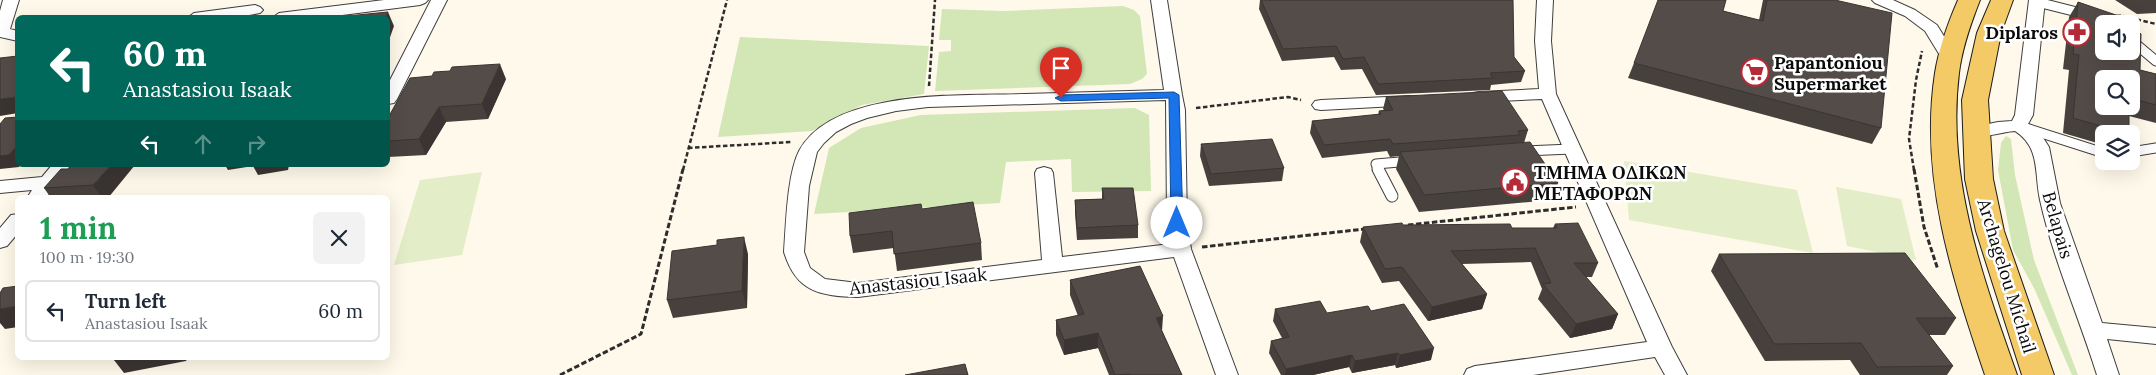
<!DOCTYPE html>
<meta charset="utf-8">
<style>
:root{--surface:#fff;--page:#f2f2f3;--text:#1f2937;--muted:#747a83;--line:#e0e1e3}
body{margin:0;font-family:Lora,serif;background:var(--page);color:var(--text);height:100vh;display:flex;flex-direction:column;font-size:19px;white-space:nowrap}
*{box-sizing:border-box;margin:0}
p{font-size:16px;color:var(--muted)}
.icon{flex:none;width:28px;height:28px;fill:none;stroke:currentColor;stroke-width:2;stroke-linecap:round;stroke-linejoin:round}
.map{position:relative;flex:1;overflow:hidden}
.side{position:absolute;left:15px;top:195px;width:375px;height:165px;display:flex;flex-direction:column;background:var(--surface);border-radius:8px;box-shadow:0 5px 20px #0002}
.side>*{flex:none}
.guide{position:absolute;left:15px;top:15px;width:375px;height:152px;border-radius:8px;box-shadow:0 5px 20px #0002;background:#00695c;color:#fff;overflow:hidden}
.controls{position:absolute;left:2095px;top:15px;display:grid;gap:10px}
.controls a{display:grid;place-items:center;width:45px;height:45px;border-radius:8px;background:var(--surface);box-shadow:0 5px 20px #0002;font-size:25px}
.pin{position:absolute;display:grid;place-items:center;width:42px;height:42px;color:#fff;margin:-51px -21px;border-radius:50% 50% 50% 0;rotate:-45deg;box-shadow:0 0 5px #0007}
.pin .icon{rotate:45deg}
.me{position:absolute;width:55px;margin:-28px;rotate:0deg;stroke-linejoin:round;filter:drop-shadow(0 0 4px #0008)}
.turn{display:flex;align-items:center;gap:18px;height:105px;padding:0 25px;font-size:22px}
.turn .icon{width:65px;height:65px;stroke-width:2.5}
.turn b{display:block;font-size:35px;line-height:42px}
.lanes{display:flex;align-items:center;height:48px;padding:0 25px;background:#0003;justify-content:center;gap:25px;direction:ltr}
.lanes .off{opacity:.35}
.round{display:grid;place-items:center;flex:none;width:52px;height:52px;border-radius:8px;background:var(--page)}
.summary{display:flex;align-items:center;justify-content:space-between;height:85px;padding:0 25px}
h1{font-size:30px;font-weight:700;line-height:38px;color:#1e9e55}
ul{padding:0;list-style:none}
li{display:flex;align-items:center;gap:15px;height:62px;margin:0 10px 8px;padding:0 15px;border:2px solid var(--line);border-radius:8px}
li div{flex:1}
li b{display:block;font-size:19px}
li em{font-style:normal}
.map>svg:first-child{display:block}
</style>
<div class="map">
<svg width="2156" height="375" viewBox="0 0 2156 375">
<rect width="100%" height="100%" fill="#fef9ea"/>
<path fill="#d2e6b6" d="M1123,6l11,4 6,6 7,58 -5,5 -12,5 -195,7 4,-39 12,-1v-11h-12l3,-31 61,2z
M740,37l189,9 -5,48 -62,11 -50,26 -94,6z
M1135,108l14,7 2,76 -79,1 -1,-33 -65,3 -6,41 -186,11 15,-66 32,-20 60,-13z
M2006,136l5,3 4,36 19,85 44,115h-6l-38,-87 -21,-38 -15,-80 3,-27z"/>
<path fill="#e3eec8" d="M1624,161l173,29 16,63 -184,-33z
M482,172l-20,83 -68,10 26,-85z
M1836,187l65,12 15,61 -69,-14z"/>
<g fill="none" stroke-linecap="round" stroke-linejoin="round">
<g stroke="#3e3e3e" stroke-width="11">
<path id="lane-far1" d="M2037,2l40,10 32,12
M2131,40l25,21
M2026,128l78,25
M1523,151l49,-2
M2131,152l25,-4
M1379,170l-3,-6 35,-3"/>
</g>
<g stroke="#3e3e3e" stroke-width="13">
<path id="lane" d="M1378,169l14,27"/>
</g>
<g stroke="#3e3e3e" stroke-width="2">
<path id="street" d="M3,0h16l-9,29 8,2v10l-18,-4v-26z
M384,0h44l-3,3 -5,2 -101,13h-47l7,-5z
M431,0h16l-50,99 -3,4 -6,1v-20z
M1151,0h16l15,95 3,15 2,113 4,26 47,126h-22l-42,-118 -316,40c-38,-1 -62,-5 -74,-45 2,-27 3,-77 15,-101 34,-63 164,-55 226,-57 46,-1 93,-3 139,-4zM1166,100l1,123 3,21 -108,13 -9,-84 -2,-4 -7,-2 -7,2 -2,4 7,87 -184,23 -33,-4 -15,-11 -6,-16 5,-66 8,-34 7,-9 12,-11 15,-8 16,-6 29,-7 32,-4z
M1537,0h16l-2,41 5,53 116,253 15,28h-22l-10,-18 -122,18h-69l3,-6 8,-3 172,-24 -105,-243 -63,3 -6,-1 -3,-4 3,-4 6,-1 60,-3 -4,-48z
M1872,0h21l22,10 22,15 21,34 -2,3h-12l-19,-31 -20,-15 -30,-13z
M2029,0h16l-12,115 -5,9 12,9 9,14 11,56 42,120 54,5v16l-49,-5 12,36h-22c-18,-58 -44,-116 -57,-175 -6,-27 1,-52 -25,-69 -14,1 -34,8 -46,5l-3,-4 3,-4 29,-6 14,-1 3,-6z
M255,5l5,2 3,3 -3,3 -27,5h-46l7,-5z
M1409,96l6,1 3,4 -3,4 -94,5 -6,-1 -3,-4 3,-4 6,-1z
M52,165h19l-25,33h-19l5,-8 -32,3v-12l42,-4z
M18,214v19l-11,13 -7,2v-20l11,-13z"/>
</g>
<g stroke="#1c1c1c" stroke-width="2">
<path id="primary" d="M1958,0h22c-9,23 -18,48 -21,73 -13,105 24,205 58,302h-32c-33,-98 -66,-198 -50,-302 4,-25 13,-50 23,-73z
M1991,0h22l-12,33 -13,67 5,79 11,52 50,144h-32l-46,-144 -11,-52 -3,-79 15,-67z"/>
</g>
<path stroke="#2d2d2d" stroke-width="2.5" stroke-dasharray="4.5 2.5" stroke-linecap="butt" d="M2123,16l33,8
M929,86l6,-86
M1196,108l92,-11 13,3
M688,148l103,-6
M683,170l44,-170
M1914,170l-5,-31 7,-59 6,-29"/>
<path stroke="#2d2d2d" stroke-width="3" stroke-dasharray="5.5 2.5" stroke-linecap="butt" d="M1914,169l10,58 14,43
M1408,225l168,-18
M1202,247l163,-18
M560,375l81,-41 42,-165"/>
<use href="#lane-far1" stroke="#fff" stroke-width="9"/>
<use href="#lane" stroke="#fff" stroke-width="11"/>
<use href="#street" fill="#fff" fill-rule="evenodd"/>
<use href="#primary" fill="#f3ca66" fill-rule="evenodd"/>
</g>
<path fill="#47413e" fill-rule="evenodd" d="M1260,0h43l211,57 11,14 -4,11 -30,3 -1,5 -114,5 -14,-26 -21,1 -7,-13 -52,4 -23,-52z
M1763,0h72l46,128 -9,16 -244,-66 6,-15 89,-52 36,9z
M2115,0h41v13l-19,1z
M2078,2l62,68 16,4v49l-27,-7v18h-25v11l-41,-12 6,-63 -6,-1 6,-52zM2131,79v27h-27z
M506,79l-18,40 -42,3 -20,33 -38,2v-39z
M1386,97l142,33 -4,13 34,40 -6,17 -133,12 -23,-43 3,-13 -9,1 -3,-6 -65,7 -12,-25 2,-12 66,-6 1,-4 5,-1 -1,-1z
M1201,144l83,24 -2,13 -73,5 -9,-30z
M71,165l37,33h-57l-7,-10 24,-19z
M1102,188l36,37v13l-61,2 -2,-27v-13l27,-1z
M922,209l59,34 1,17 -85,11 -3,-23 -41,5 -3,-17z
M1555,224l43,39 -6,14h-6l32,37 -6,15 -42,9 -32,-39 4,-10 -11,-27 -69,2 25,30 -5,15 -54,12 -29,-40 -17,2 -22,-41 3,-15 40,-2 109,3h41z
M748,254l-1,54 -74,10 -6,-18z
M1719,254l237,64 -11,17h-16l24,31 -6,9h-87l-10,-15 -85,1 -54,-90z
M1070,280l92,51 20,44h-73l-11,-27 -34,7 -8,-20v-15l22,-4 -8,-21z
M1275,309l52,4 44,-2 60,49 -35,8 -1,-3 -43,8 -3,-6 -36,8h-32l-12,-22 2,-12 11,-3 -9,-17z"/>
<path fill="#3a3532" d="M388,12l6,14 -6,17v-25h-3z
M500,64l6,15 -18,40 -6,-15z
M18,97v16l-18,3v-17z
M439,107l7,15 -20,33 -7,-16z
M18,145v20h2l-1,2 -19,2v-13z
M111,165h24l-27,33h-6l-9,-13z
M225,165h64l-1,5 -30,5 -5,-9 -25,4z
M744,237l4,17 -1,54 -5,-17z
M1487,294l-5,15 -54,12 4,-14z
M18,306v21l-13,2 -5,-6v-14z
M1618,314l-6,15 -42,9 6,-14z
M1163,316l-1,15 -6,-13z
M1098,333v15l-34,7v-15z
M1434,348l-3,12 -35,8 4,-13z
M1398,353l-3,12 -43,8 3,-12z
M1352,355l-3,12 -36,8h-28l1,-6z
M127,358h61l-2,3 -62,12 -10,-13z"/>
<path fill="#534c48" stroke="#3a3532" d="M1261,0h252l1,57 11,14 -35,2 3,5 -115,6 -14,-27 -21,2 -7,-13 -53,3z
M1658,0h68l-3,11 40,10 4,-21h68l57,13 -11,115 -247,-65z
M2078,2l38,13h5l10,9h-27v27h27v-27l10,10 -1,36 16,4v31l-25,-7v-19h-27v27h25v28l-56,-16 6,-63 -6,-1z
M388,12l-3,6h-48v-1z
M18,56v41l-18,2v-41z
M500,64l-18,40 -43,3 -20,32 -31,2v-14l2,-4h-2v-5l22,-40 22,-2 2,-4 16,-1 2,-4z
M1502,91l26,39 -10,1 2,4 -127,9 -3,-5 -66,6 -12,-24 69,-7 -2,-3 14,-1 -7,-13z
M18,117v28l-9,10 -9,1v-32l5,-6z
M1272,139l12,29 -73,6 -10,-30z
M1530,142l28,41 -134,12 -24,-43z
M71,165h40l-18,20 -49,3 17,-19h7z
M1102,188h31l5,37 -61,3 -2,-28 29,-1z
M973,202l8,41 -87,11 -2,-23 -42,5 -1,-23 72,-9 1,5z
M1402,223l1,2 107,-1 2,4h45l-2,-4 23,-1 20,40h-24l44,51 -42,10 -33,-40 8,-1 -16,-35 -84,3 36,43 -55,13 -30,-40 -17,2 -22,-42z
M744,237l-2,54 -75,9 5,-49 45,-6v-5z
M1905,253l51,65h-40l37,48 -76,1 -16,-24 -87,1 -55,-90z
M1140,266l23,50 -7,2 26,57h-52v-1l-15,1 -17,-42 -34,7 -8,-20 28,-6 -14,-34z
M18,286v20l-18,3v-16l3,-5z
M1320,301l7,12 41,-7 3,5 33,-7 30,44 -34,7 -2,-2 -43,8 -3,-6 -66,14 -15,-28 18,-4 -14,-28z
M115,358h12l-13,2z
M965,364l3,11h-63z"/>
<path fill="#1a73e8" stroke="#114b97" d="M1174,92l5,3 4,128 -6,4 -6,-4 -2,-125 -108,3 -6,-3 6,-3z"/>
<defs>
<g id="pharmacy-ring" transform="scale(1.4375)"><circle r="9.5" fill="#fff" stroke="#b52a37" stroke-width="1.5"/><path d="M-2-6h4v4h4v4h-4v4h-4v-4h-4v-4h4Z" fill="#b52a37"/></g>
<g id="supermarket-ring" transform="scale(1.4375)"><circle r="9.5" fill="#fff" stroke="#b52a37" stroke-width="1.5"/><path d="M-6-5.5h2.5l.6 2H6L4.5 2H-2.5L-4.4-4H-6ZM-1.5 3.2a1.3 1.3 0 1 0 .1 0ZM3 3.2a1.3 1.3 0 1 0 .1 0Z" fill="#b52a37"/></g>
<g id="civic-ring" transform="scale(1.4375)"><circle r="9.5" fill="#fff" stroke="#b52a37" stroke-width="1.5"/><path d="M-.6-6.5H3V-4.5H.6V-3L4-1V1h2V6H-6V1h2V-1L-.6-3ZM-1.2 2.5V6h2.4V2.5Z" fill="#b52a37"/></g>
</defs>
<g fill-rule="evenodd">
<use href="#pharmacy-ring" x="2077" y="32"/>
<use href="#supermarket-ring" x="1755" y="72"/>
<use href="#civic-ring" x="1515" y="182"/>
</g>
<g text-anchor="middle" dominant-baseline="central" stroke-width="5" stroke-linejoin="round" paint-order="stroke">
<g font-size="18" font-weight="bold" fill="#0b0b0b" stroke="#fff" text-anchor="start">
<text x="2058" y="32" text-anchor="end">Diplaros</text>
<text x="1774" y="62">Papantoniou<tspan x="1774" dy="21">Supermarket</tspan></text>
<text x="1534" y="172">ΤΜΗΜΑ ΟΔΙΚΩΝ<tspan x="1534" dy="21">ΜΕΤΑΦΟΡΩΝ</tspan></text>
</g>
<g font-size="18" fill="#0b0b0b" stroke="#fff">
<text transform="translate(2058 225) rotate(74)">Belapais</text>
<text transform="translate(2007 276) rotate(73)">Archagelou Michail</text>
<text transform="translate(918 281) rotate(-6)">Anastasiou Isaak</text>
</g>
</g>
</svg>
<div class="controls">
<a><svg class="icon" aria-label="sound" viewBox="0 0 24 24"><path d="M4 9h4l5-4v14l-5-4H4zM17 9q2 3 0 6"/></svg></a>
<a><svg class="icon" aria-label="search" viewBox="0 0 24 24"><circle cx="10" cy="10" r="6"/><path d="M15 15l6 6"/></svg></a>
<a><svg class="icon" aria-label="layers" viewBox="0 0 24 24"><path d="M12 4l9 5-9 5-9-5zM3 14l9 5 9-5"/></svg></a>
</div>
<div class="pin" style="left:1061px;top:98px;background:#d93025"><svg class="icon" aria-label="arrive" viewBox="0 0 24 24"><path d="M6 21V4h12l-3 4 3 4H6"/></svg></div>
<svg class="me" style="left:1177px;top:223px" viewBox="-20 -20 40 40"><circle r="19" fill="#fff"/><path d="M0-13L10 11 0 6-10 11z" fill="#1a73e8"/></svg>
<div class="guide">
<div class="turn"><svg class="icon" aria-label="left" viewBox="0 0 24 24"><path d="M17 20v-9H6M10 6l-5 5 5 5"/></svg><div><b>60 m</b>Anastasiou Isaak</div></div>
<div class="lanes"><svg class="icon" aria-label="left" viewBox="0 0 24 24"><path d="M17 20v-9H6M10 6l-5 5 5 5"/></svg><svg class="icon off" aria-label="ahead" viewBox="0 0 24 24"><path d="M12 20V5M6 11l6-6 6 6"/></svg><svg class="icon off" aria-label="right" viewBox="0 0 24 24"><path d="M7 20v-9h11M14 6l5 5-5 5"/></svg></div>
</div>
<section class="side">
<div class="summary"><div><h1>1 min</h1><p>100 m · 19:30</p></div><a class="round"><svg class="icon" aria-label="close" viewBox="0 0 24 24"><path d="M6 6l12 12M18 6L6 18"/></svg></a></div>
<ul>
<li><svg class="icon" aria-label="left" viewBox="0 0 24 24"><path d="M17 20v-9H6M10 6l-5 5 5 5"/></svg><div><b>Turn left</b><p>Anastasiou Isaak</p></div><em>60 m</em></li>
</ul>
</section>
</div>
